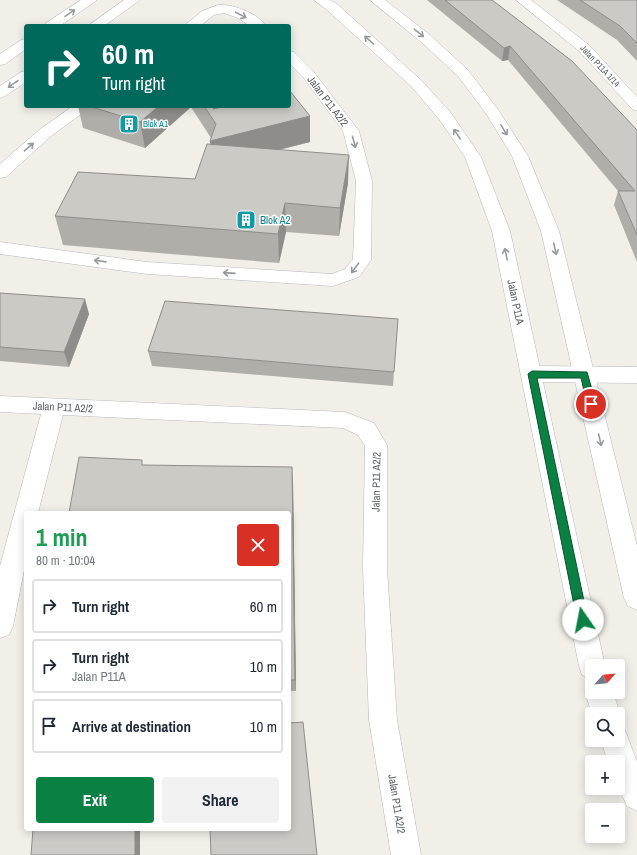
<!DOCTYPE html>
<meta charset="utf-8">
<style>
:root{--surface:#fff;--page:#f2f2f3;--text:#1f2937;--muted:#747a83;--line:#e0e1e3;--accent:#0b8043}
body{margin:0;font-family:"Archivo Narrow",sans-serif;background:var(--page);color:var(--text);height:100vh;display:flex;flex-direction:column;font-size:15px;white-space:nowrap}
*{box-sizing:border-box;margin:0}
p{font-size:13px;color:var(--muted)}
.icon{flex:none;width:22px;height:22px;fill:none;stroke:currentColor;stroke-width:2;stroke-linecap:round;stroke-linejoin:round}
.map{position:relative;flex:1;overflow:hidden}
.side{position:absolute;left:24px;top:511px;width:267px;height:320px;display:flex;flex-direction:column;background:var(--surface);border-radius:4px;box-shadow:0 2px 10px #0003}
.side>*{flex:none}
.top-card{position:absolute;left:24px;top:24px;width:267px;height:84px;border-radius:4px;box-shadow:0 2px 10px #0003;background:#00695c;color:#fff;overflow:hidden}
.needle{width:26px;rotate:63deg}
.tools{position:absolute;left:585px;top:659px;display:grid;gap:8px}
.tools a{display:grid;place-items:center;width:40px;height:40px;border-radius:4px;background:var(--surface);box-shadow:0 2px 10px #0003;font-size:20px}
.pin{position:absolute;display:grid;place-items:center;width:34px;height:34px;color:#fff;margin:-17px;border:2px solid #fff;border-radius:50%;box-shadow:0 1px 4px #0007}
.me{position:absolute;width:44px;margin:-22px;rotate:348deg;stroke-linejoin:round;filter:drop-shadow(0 0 3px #0008)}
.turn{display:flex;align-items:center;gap:14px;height:84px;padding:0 12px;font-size:18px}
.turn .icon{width:52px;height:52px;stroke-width:2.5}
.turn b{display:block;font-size:28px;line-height:34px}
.round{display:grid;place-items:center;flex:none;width:42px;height:42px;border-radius:4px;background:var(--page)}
.overview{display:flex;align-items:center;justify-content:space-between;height:68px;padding:0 12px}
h1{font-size:24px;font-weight:700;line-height:30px;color:#1e9e55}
.action{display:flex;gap:8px;margin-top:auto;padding:8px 12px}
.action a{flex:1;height:46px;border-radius:4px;background:var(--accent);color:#fff;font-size:16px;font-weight:700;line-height:46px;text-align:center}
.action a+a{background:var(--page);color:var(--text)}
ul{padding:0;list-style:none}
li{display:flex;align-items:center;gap:12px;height:54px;margin:0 8px 6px;padding:0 4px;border:2px solid var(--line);border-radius:4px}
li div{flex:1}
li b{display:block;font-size:15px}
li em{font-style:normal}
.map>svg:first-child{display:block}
</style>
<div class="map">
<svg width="637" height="855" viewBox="0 0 637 855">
<rect width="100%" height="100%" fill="#f1efe8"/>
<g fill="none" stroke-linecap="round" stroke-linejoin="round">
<g stroke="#b5b8bc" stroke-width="1">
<path id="minor" d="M516,0h15l58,45 48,52v14l-5,-2 -53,-58z
M218,5c16,-1 39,8 48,21h-16l-12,-8 -14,-5 -10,2 -14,11h-16l18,-15z
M289,51l5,1 19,19 46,60 13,50 -1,79 -12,17 -26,9 -186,-12 -147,-20v-12l147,20 185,12 13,-5 8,-10 3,-78 -13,-50 -40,-54 -14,-14z
M73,106h18l-3,3 -37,27 -45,41 -6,1v-14l39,-34z
M532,366l105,1v16l-105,-1 -7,-3 -3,-5 3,-5z
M0,396l345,16 29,11 13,22v124l10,151 24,135h-30l-22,-135 -6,-151 2,-123 -7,-11 -15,-7 -280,-13 -25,98h-12v47l-13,66 -4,9 -9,3v-72l41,-152 -41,-2z"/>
</g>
<g stroke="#b5b8bc" stroke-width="1">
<path id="tertiary" d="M314,0h16l7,4 84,76 30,33 30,44 29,74 95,435h-13v13l-10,-4 -3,-9 -87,-435 -27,-74 -26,-38 -28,-33 -84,-76z
M370,0h15l45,35 38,35 31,41 29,45 31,75 78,315v64l-9,-4 -4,-8 -83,-367 -29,-75 -25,-41 -29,-39 -38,-35z
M592,681v11h21l7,22 -2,5v-5h-26l-7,-22 4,-9z
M618,727l7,3 12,32v49l-10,-5 -9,-20v-24h-10l-7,-22h17z"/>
</g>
<g stroke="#b6babf" stroke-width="1">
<path id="secondary" d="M81,0h16l-37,26h-16l2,-3z
M124,0h16l-36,26h-16z
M26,39v10l-21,15 -5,1v-11l21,-14z
M26,71v11l-21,14 -5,2v-12l21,-14z"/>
</g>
<use href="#minor" fill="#fff" fill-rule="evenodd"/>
<use href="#tertiary" fill="#fff" fill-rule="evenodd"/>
<use href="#secondary" fill="#fff" fill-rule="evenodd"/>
</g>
<path fill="#afaea9" d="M427,0h65l145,130v132l-23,-57 4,-14 -110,-131 -6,1z
M557,0h80v61l-20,-21z
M78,106h211l21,10v26l-31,8 69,33 -9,53 -53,-4 -7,31 -216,-18 -8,-29 140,-37 16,-34 -1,-4 1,-3 -20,-31 -46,41 -62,-20z
M0,293l89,21 -20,53 -69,-6z
M148,351l246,21 -1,14 -241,-20z
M143,465l150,16 3,210h-7v-178z"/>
<path fill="#8f8d8a" d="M510,46l-2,14 -6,1 2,-13z
M159,106h32v1l-46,41 -5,-26z
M216,106h30l-30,18 -3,-15z
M310,116v26l-97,24 -3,-25z
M349,155l-1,28 -9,53 1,-28z
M285,203l1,29 -7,31 -1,-29z
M85,299l4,15 -20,53 -5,-15z
M292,467l1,14 3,210 -1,-11z
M135,829h5v26h-5z"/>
<path fill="#cccac5" stroke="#8f8d8a" d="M445,0h47l80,61 65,69v105l-19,-44h17l-125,-145 -6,2z
M580,0h57v43l-17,-17z
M289,91h1l20,25 -100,25 6,-17 -12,-18h12l-3,3 13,-3h63z
M89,106h70l-19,16z
M207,144l142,11 -9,53 -55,-5 -7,31 -223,-18 23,-44 117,7z
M0,293l85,6 -21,53 -64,-5z
M165,301l233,18 -4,53 -246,-21z
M79,457l63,3v5l150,2 3,213h-6v-167h-220z
M303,722l14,133h-106l-1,-26h79v-106z
M33,829h102v26h-104z"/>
<defs><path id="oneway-shaft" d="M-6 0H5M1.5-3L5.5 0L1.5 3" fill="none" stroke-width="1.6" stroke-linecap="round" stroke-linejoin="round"/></defs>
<g stroke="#979a9d">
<use href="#oneway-shaft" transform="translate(70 13) rotate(-34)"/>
<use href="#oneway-shaft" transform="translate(241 15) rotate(28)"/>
<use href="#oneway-shaft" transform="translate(419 33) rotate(39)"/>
<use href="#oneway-shaft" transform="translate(369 40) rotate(-138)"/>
<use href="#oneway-shaft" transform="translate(13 84) rotate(145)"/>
<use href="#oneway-shaft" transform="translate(504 130) rotate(58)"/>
<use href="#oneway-shaft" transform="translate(457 134) rotate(-124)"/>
<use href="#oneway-shaft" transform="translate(354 142) rotate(75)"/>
<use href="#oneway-shaft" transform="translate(29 147) rotate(-41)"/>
<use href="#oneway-shaft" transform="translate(555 249) rotate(77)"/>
<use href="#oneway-shaft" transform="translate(506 254) rotate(-102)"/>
<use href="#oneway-shaft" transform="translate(100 261) rotate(-172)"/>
<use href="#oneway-shaft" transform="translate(355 268) rotate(127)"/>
<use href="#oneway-shaft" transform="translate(229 273) rotate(-176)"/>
<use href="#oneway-shaft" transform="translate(600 440) rotate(77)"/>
</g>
<path fill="#0b8043" stroke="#07532c" d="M532,371l55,1 9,32 -1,3h-7l-7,-29h-44l51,242 -2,3 -3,2 -4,-2 -2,-3 -49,-246z"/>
<defs>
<g id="building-square" transform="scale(1)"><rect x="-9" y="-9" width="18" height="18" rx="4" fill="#0f9aa8" stroke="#fff"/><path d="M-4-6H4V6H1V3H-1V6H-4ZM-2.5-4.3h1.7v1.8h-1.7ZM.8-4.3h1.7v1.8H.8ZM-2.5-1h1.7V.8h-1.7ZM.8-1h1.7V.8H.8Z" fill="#fff"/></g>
</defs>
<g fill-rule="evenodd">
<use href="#building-square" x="129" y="124"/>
<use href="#building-square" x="246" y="220"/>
</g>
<g text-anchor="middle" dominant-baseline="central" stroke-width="3" stroke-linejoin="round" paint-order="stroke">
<g font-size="9" fill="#5f6368" stroke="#fff">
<text transform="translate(600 66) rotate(47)">Jalan P11A 1/14</text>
</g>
<g font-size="9" fill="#0d838f" stroke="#fff" text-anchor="start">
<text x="143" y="124">Blok A1</text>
</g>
<g font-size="11" fill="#5f6368" stroke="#fff">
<text transform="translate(328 101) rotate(53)">Jalan P11 A2/2</text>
<text transform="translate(516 302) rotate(78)">Jalan P11A</text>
<text transform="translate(63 407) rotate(3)">Jalan P11 A2/2</text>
<text transform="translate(376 482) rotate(-89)">Jalan P11 A2/2</text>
<text transform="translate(397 804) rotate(81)">Jalan P11 A2/2</text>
</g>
<g font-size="11" fill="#0d838f" stroke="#fff" text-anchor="start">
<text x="260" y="220">Blok A2</text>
</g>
</g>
</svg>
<div class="tools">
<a><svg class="needle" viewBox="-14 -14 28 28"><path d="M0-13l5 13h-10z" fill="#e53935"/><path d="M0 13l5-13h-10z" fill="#747a83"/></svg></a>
<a><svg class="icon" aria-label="search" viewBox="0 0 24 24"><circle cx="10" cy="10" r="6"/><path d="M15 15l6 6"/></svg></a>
<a>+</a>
<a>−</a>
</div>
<div class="pin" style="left:591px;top:404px;background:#d93025"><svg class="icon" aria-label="arrive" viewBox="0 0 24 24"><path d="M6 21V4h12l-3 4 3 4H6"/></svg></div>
<svg class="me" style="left:583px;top:620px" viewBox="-20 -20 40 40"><circle r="19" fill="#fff"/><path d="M0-13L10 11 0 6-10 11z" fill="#0b8043"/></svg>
<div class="top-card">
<div class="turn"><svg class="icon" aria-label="right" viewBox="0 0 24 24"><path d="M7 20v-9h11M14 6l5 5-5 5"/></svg><div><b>60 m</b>Turn right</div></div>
</div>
<section class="side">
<div class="overview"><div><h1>1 min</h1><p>80 m · 10:04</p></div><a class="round" style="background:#d93025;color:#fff"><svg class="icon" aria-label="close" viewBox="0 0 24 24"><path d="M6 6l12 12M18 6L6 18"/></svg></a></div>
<ul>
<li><svg class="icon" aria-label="right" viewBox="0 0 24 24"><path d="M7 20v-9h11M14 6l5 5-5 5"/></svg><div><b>Turn right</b></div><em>60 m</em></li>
<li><svg class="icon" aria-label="right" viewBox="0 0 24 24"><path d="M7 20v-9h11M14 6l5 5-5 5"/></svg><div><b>Turn right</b><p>Jalan P11A</p></div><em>10 m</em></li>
<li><svg class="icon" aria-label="arrive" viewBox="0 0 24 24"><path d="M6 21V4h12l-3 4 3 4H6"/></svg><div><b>Arrive at destination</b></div><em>10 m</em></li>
</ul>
<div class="action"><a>Exit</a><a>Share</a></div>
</section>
</div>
